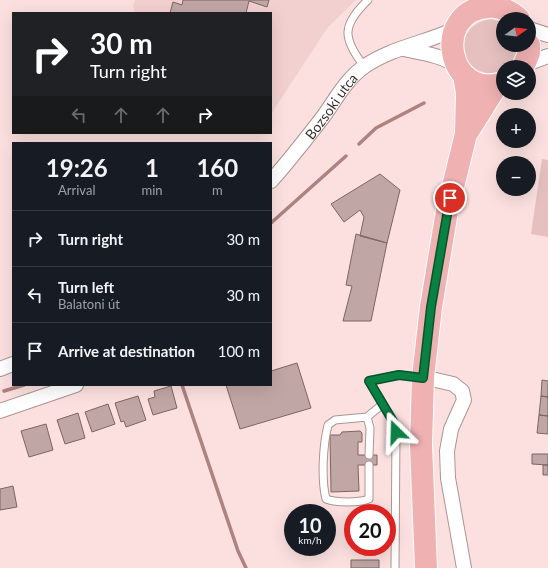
<!DOCTYPE html>
<meta charset="utf-8">
<style>
:root{--surface:#171b24;--page:#20242c;--text:#f1f3f6;--muted:#9ea1a6;--line:#363941}
body{margin:0;font-family:Lato,sans-serif;background:var(--page);color:var(--text);height:100vh;display:flex;flex-direction:column;font-size:15px;white-space:nowrap}
*{box-sizing:border-box;margin:0}
p{font-size:13px;color:var(--muted)}
.icon{flex:none;width:22px;height:22px;fill:none;stroke:currentColor;stroke-width:2;stroke-linecap:round;stroke-linejoin:round}
.map{position:relative;flex:1;overflow:hidden}
.details{position:absolute;left:12px;top:142px;width:260px;height:244px;display:flex;flex-direction:column;background:var(--surface);border-radius:0px;box-shadow:0 4px 16px #0002}
.details>*{flex:none}
.guide{position:absolute;left:12px;top:12px;width:260px;height:122px;border-radius:0px;box-shadow:0 4px 16px #0002;background:#202124;color:#fff;overflow:hidden}
.needle{width:26px;rotate:76deg}
.fabs{position:absolute;left:496px;top:12px;display:grid;gap:8px}
.fabs a{display:grid;place-items:center;width:40px;height:40px;border-radius:50%;background:var(--surface);box-shadow:0 4px 16px #0002;font-size:20px}
.speed{position:absolute;left:284px;top:504px;display:flex;gap:8px;font-size:20px;font-weight:700;text-align:center}
.speed>*{display:grid;place-content:center;width:52px;height:52px;border-radius:50%;background:var(--surface);box-shadow:0 4px 16px #0002;line-height:1}
.speed small{font-size:10px;font-weight:400}
.speed .limit{border:6px solid #d22;background:#fff;color:#111}
.pin{position:absolute;display:grid;place-items:center;width:34px;height:34px;color:#fff;margin:-17px;border:2px solid #fff;border-radius:50%;box-shadow:0 1px 4px #0007}
.me{position:absolute;width:44px;margin:-22px;rotate:338deg;stroke-linejoin:round;filter:drop-shadow(0 0 3px #0008)}
.turn{display:flex;align-items:center;gap:14px;height:84px;padding:0 12px;font-size:18px}
.turn .icon{width:52px;height:52px;stroke-width:2.5}
.turn b{display:block;font-size:28px;line-height:34px}
.lanes{display:flex;align-items:center;height:38px;padding:0 12px;background:#0003;justify-content:center;gap:20px;direction:ltr}
.lanes .off{opacity:.35}
.eta{display:flex;justify-content:space-evenly;align-items:center;height:68px;text-align:center}
.eta b{font-size:24px;font-weight:700;line-height:28px}
ul{padding:0;list-style:none}
li{display:flex;align-items:center;gap:12px;height:56px;padding:0 12px;border-top:1px solid var(--line)}
li div{flex:1}
li b{display:block;font-size:15px}
li em{font-style:normal}
.map>svg:first-child{display:block}
</style>
<div class="map">
<svg width="548" height="568" viewBox="0 0 548 568">
<rect width="100%" height="100%" fill="#fbe0df"/>
<path fill="#f2d0cf" d="M135,0h221l-28,27 -57,87v-101h-136l-2,-8z"/>
<path fill="#e5c0bf" d="M491,19l12,3v23h15c1,8 -3,14 -7,20l-8,2v4c-42,14 -57,-45 -12,-52z
M542,159l6,1v77l-17,-3z"/>
<g fill="none" stroke-linecap="round" stroke-linejoin="round">
<path stroke="#ad8281" stroke-width="3.5" d="M359,144l17,-16 48,-25
M271,223l75,-67
M182,385l56,166 8,17
M4,391l20,-6"/>
</g>
<path fill="#c0a7a6" stroke="#7c6564" d="M183,0h86l-2,7 -18,-6 -3,12h-76l3,-11 9,3z
M380,174l20,16 -13,53 -27,-7 4,-19 -4,-7 -16,12 -13,-18z
M356,234l31,9 -16,78h-28l9,-35 -6,-1z
M297,363l14,45 -71,21 -14,-44h45v-14z
M542,380l6,1v16l-7,-1z
M171,386l6,22 -24,7 -5,-16 7,-2 -1,-6z
M138,396l8,24 -20,7 -2,-6 -3,1 -6,-19z
M541,396l7,1v19l-9,-1z
M108,404l7,20 -23,8 -7,-20z
M78,413l7,25 -20,6 -8,-24z
M539,415l9,1v18l-11,-1z
M46,424l7,26 -24,7 -8,-26z
M360,431l2,2v9h-4v13h19v10h-19l1,26 -28,1 -1,-57h10l2,-3z
M532,454h16v11l-16,-1z
M543,465h5v10h-5z
M13,486l4,21 -17,3v-21z
M351,560h28v8h-28z"/>
<g fill="none" stroke-linecap="round" stroke-linejoin="round">
<g stroke="#ad9594" stroke-width="9">
<path id="lane" d="M364,66c-22,-28 -22,-41 4,-66
M367,417l3,11 -1,27
M369,465v34c-11,4 -32,4 -43,0 -5,-20 -3,-54 2,-74l7,-5 32,-3 16,-13
M395,568l1,-136 -2,-9 -25,-42 30,-6 22,2"/>
</g>
<g stroke="#ad9594" stroke-width="16">
<g id="street">
<path d="M529,29l19,6"/>
<path d="M403,49c19,4 38,6 54,17"/>
<path d="M524,65l24,-9"/>
<path id="s1" d="M271,181c18,-20 35,-42 52,-64 13,-18 23,-38 42,-51 28,-19 61,-23 90,-37"/>
<path d="M0,369l13,-5"/>
<path d="M423,377l30,7 9,7 2,9 -13,29 -4,22 1,27 16,90"/>
<path d="M0,411l76,-26"/>
</g>
</g>
<g stroke="#fff" stroke-width="24">
<path id="primary" d="M523,67l6,-14v-8
M503,83c-57,18 -71,-73 -15,-76 11,-1 23,4 31,12
M467,133l30,-48
M426,568l-5,-123 2,-68 8,-70 16,-96 19,-77 1,-41 -3,-18"/>
</g>
<use href="#lane" stroke="#fff" stroke-width="7"/>
<use href="#street" stroke="#fff" stroke-width="14"/>
<use href="#primary" stroke="#efb1b2" stroke-width="22"/>
</g>
<g fill="none" stroke-linecap="round" stroke-linejoin="round">
<g stroke="#07532c" stroke-width="10">
<path id="route" d="M396,432l-2,-9 -25,-42 30,-6 24,3 8,-71 19,-109"/>
</g>
<use href="#route" stroke="#0b8043" stroke-width="7"/>
</g>
<g text-anchor="middle" dominant-baseline="central" stroke-width="3.5" stroke-linejoin="round" paint-order="stroke">
<g font-size="14" fill="#3a3030" stroke="#fff">
<text stroke="none"><textPath href="#s1" startOffset="96">Bozsoki utca</textPath></text>
</g>
</g>
</svg>
<div class="fabs">
<a><svg class="needle" viewBox="-14 -14 28 28"><path d="M0-13l5 13h-10z" fill="#e53935"/><path d="M0 13l5-13h-10z" fill="#9ea1a6"/></svg></a>
<a><svg class="icon" aria-label="layers" viewBox="0 0 24 24"><path d="M12 4l9 5-9 5-9-5zM3 14l9 5 9-5"/></svg></a>
<a>+</a>
<a>−</a>
</div>
<div class="speed"><div>10<small>km/h</small></div><div class="limit">20</div></div>
<div class="pin" style="left:450px;top:198px;background:#d93025"><svg class="icon" aria-label="arrive" viewBox="0 0 24 24"><path d="M6 21V4h12l-3 4 3 4H6"/></svg></div>
<svg class="me" style="left:396px;top:432px" viewBox="-20 -20 40 40"><path d="M0-17L14 15 0 8-14 15z" fill="#0b8043" stroke="#fff" stroke-width="4"/></svg>
<div class="guide">
<div class="turn"><svg class="icon" aria-label="right" viewBox="0 0 24 24"><path d="M7 20v-9h11M14 6l5 5-5 5"/></svg><div><b>30 m</b>Turn right</div></div>
<div class="lanes"><svg class="icon off" aria-label="left" viewBox="0 0 24 24"><path d="M17 20v-9H6M10 6l-5 5 5 5"/></svg><svg class="icon off" aria-label="ahead" viewBox="0 0 24 24"><path d="M12 20V5M6 11l6-6 6 6"/></svg><svg class="icon off" aria-label="ahead" viewBox="0 0 24 24"><path d="M12 20V5M6 11l6-6 6 6"/></svg><svg class="icon" aria-label="right" viewBox="0 0 24 24"><path d="M7 20v-9h11M14 6l5 5-5 5"/></svg></div>
</div>
<section class="details">
<div class="eta">
<div><b>19:26</b><p>Arrival</p></div>
<div><b>1</b><p>min</p></div>
<div><b>160</b><p>m</p></div>
</div>
<ul>
<li><svg class="icon" aria-label="right" viewBox="0 0 24 24"><path d="M7 20v-9h11M14 6l5 5-5 5"/></svg><div><b>Turn right</b></div><em>30 m</em></li>
<li><svg class="icon" aria-label="left" viewBox="0 0 24 24"><path d="M17 20v-9H6M10 6l-5 5 5 5"/></svg><div><b>Turn left</b><p>Balatoni út</p></div><em>30 m</em></li>
<li><svg class="icon" aria-label="arrive" viewBox="0 0 24 24"><path d="M6 21V4h12l-3 4 3 4H6"/></svg><div><b>Arrive at destination</b></div><em>100 m</em></li>
</ul>
</section>
</div>
